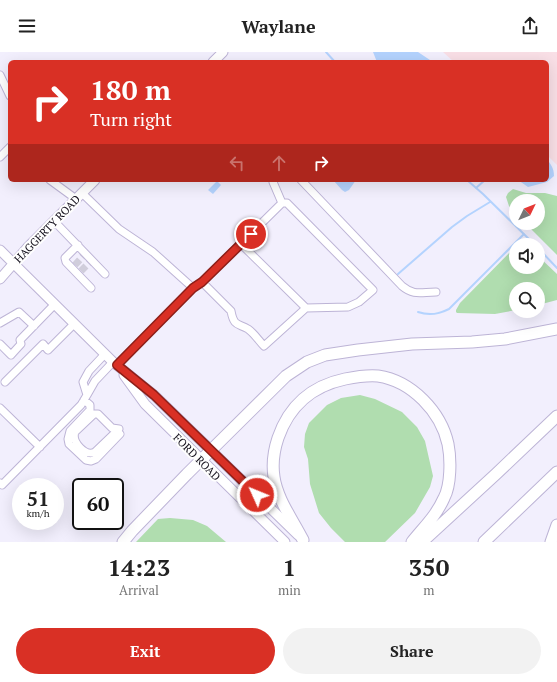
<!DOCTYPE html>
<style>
:root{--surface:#fff;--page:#f2f2f2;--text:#222;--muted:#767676;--accent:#d93025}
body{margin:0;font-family:"PT Serif",serif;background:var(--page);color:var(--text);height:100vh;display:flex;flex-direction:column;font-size:15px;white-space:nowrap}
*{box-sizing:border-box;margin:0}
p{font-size:13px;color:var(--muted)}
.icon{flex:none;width:22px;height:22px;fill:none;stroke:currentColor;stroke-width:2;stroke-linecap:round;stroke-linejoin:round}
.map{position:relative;height:490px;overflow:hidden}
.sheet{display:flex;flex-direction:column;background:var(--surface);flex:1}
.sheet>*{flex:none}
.hud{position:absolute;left:8px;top:8px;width:541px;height:122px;border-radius:6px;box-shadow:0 4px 16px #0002;background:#d93025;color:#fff;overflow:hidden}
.needle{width:26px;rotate:47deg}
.tools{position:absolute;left:509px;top:142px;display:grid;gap:8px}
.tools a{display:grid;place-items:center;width:36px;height:36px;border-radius:50%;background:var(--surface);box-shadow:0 4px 16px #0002;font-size:20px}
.speed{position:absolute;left:12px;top:426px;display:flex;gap:8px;font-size:20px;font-weight:700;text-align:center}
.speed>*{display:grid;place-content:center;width:52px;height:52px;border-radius:50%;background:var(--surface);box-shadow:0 4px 16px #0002;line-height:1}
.speed small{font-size:10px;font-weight:400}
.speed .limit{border:2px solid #111;border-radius:6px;background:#fff;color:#111}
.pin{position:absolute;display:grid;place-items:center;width:34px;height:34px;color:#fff;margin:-17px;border:2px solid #fff;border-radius:50%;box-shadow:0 1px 4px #0007}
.me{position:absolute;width:44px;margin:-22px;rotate:314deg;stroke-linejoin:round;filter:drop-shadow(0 0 3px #0008)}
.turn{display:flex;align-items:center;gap:14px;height:84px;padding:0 16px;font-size:18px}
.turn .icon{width:52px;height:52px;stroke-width:2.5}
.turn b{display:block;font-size:28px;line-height:34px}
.lanes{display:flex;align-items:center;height:38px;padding:0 16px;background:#0003;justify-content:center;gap:20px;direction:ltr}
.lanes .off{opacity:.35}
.eta{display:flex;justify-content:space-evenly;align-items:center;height:68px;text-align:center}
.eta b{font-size:24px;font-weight:700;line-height:28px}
.button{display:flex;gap:8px;margin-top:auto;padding:8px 16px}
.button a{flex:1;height:46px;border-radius:24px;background:var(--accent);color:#fff;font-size:16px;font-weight:700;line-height:46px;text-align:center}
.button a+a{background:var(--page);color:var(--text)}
header{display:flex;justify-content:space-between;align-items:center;height:52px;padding:0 16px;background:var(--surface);font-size:18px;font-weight:700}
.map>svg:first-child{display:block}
</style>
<header><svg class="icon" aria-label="menu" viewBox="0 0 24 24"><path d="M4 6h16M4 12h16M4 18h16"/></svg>Waylane<svg class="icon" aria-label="share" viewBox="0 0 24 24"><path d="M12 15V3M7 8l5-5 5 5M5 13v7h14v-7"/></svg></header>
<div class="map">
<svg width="557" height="490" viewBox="0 0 557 490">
<rect width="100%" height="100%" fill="#f2effd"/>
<path fill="#f9dfe6" d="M443,0h114v113l-10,-10v-93h-93z"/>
<path fill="#b0ddaf" d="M513,137l13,4h19l12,3v59l-32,-32h13v-22h-22v13l-7,-8 -3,-9 2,-4z
M516,194v21h22v-11l19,18v26l-19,5v-16h-22v21l-21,4 -38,-1 -1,-1v-2l4,-7z
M360,343l15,4 27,13 15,15 8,14 8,35 -3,11 -15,26 -30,29h-40l-14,-14 -12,-15 -9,-29 -2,-25 -4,-12 1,-13 4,-11 18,-18 14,-7z
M170,466l23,2 14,6 19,16h-90l22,-23z"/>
<path fill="#b4d3fe" d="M373,0h45l15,10h-56z
M547,107c4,6 7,9 7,17l-7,6 -19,5 -10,-7h29z
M333,128h23l-7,10 -4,2 -3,-2z
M217,129l4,4 -8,9 -5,-4z"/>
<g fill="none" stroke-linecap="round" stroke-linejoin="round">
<path stroke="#b4d3fe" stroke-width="2" d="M326,0l9,10
M467,128l16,14 52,51
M476,136l9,-8
M538,196l19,20
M398,222l54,-47 15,-11 23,-14
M418,260c12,4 21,2 31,-3l75,-75"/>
<path stroke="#d0cddb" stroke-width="7" stroke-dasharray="7 3.5" stroke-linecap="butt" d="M75,213l9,-10
M81,219l9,-9"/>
<g stroke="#bdb4d6" stroke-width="9">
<path id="minor" d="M0,23l10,21
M0,105l10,-10
M50,128l26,19
M301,128l101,106c12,10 19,6 34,6
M273,130l9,21
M82,141l37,36 34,23 40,36 -76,77
M54,169l51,53
M241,192l65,64
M78,193l-13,13 1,4 25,26
M193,236l9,-6 80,-79h5l86,87 -14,12 -11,5 -42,1 -42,38c-5,-5 -10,-13 -16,-17 -10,-6 -14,-2 -17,-18l-29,-29
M0,271l19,-11 15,14
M0,292l11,11 10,-11 -1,-4 34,-35
M105,302l-16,17 -6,11 4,13 8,-14 18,-19
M5,330l38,-38 5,6 26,-26
M84,348l6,5v5l-20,21 -2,8 1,5 17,16 5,1 5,-2 24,-25
M0,356l40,39
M94,362h4l14,14 7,1 -24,23c-9,5 -24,-10 -20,-20z
M0,431l2,2 79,-80 6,-10"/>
</g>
<g stroke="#bdb4d6" stroke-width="11">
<path id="major" d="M213,10l10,-10
M0,198l113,112 41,33 144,140
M0,227l27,-31 68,-68
M124,323l21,29 140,138"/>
</g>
<g stroke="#bdb4d6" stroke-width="13">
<path id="highway" d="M303,488c-10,-20 -26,-41 -29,-63 -2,-13 0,-27 4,-39 11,-32 34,-52 67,-59 10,-2 22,-4 33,-3 34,5 63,36 70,68 3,15 3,41 -4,54 -8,18 -20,29 -32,44
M123,490l9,-11 55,-57 99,-98 21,-14 18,-7 33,-5 54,-6 60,-2 33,-3 52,-10
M422,490l74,-68 61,-58
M484,490l73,-70
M551,490l6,-17"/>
</g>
<use href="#minor" stroke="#fff" stroke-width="7"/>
<use href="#major" stroke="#fff" stroke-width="9"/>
<use href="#highway" stroke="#fff" stroke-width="11"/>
</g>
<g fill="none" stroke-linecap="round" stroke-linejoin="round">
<g stroke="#8d1f18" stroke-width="10">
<path id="route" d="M251,182l-49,48 -9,6 -76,77 37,30 103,100"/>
</g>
<use href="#route" stroke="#d93025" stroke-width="7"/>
</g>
<g text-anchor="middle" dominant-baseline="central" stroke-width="4" stroke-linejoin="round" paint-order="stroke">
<g font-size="11" fill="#120e1a" stroke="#fefefe">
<text transform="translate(47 177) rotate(-46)">HAGGERTY ROAD</text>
<text transform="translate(197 405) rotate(45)">FORD ROAD</text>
</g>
</g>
</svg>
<div class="tools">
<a><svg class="needle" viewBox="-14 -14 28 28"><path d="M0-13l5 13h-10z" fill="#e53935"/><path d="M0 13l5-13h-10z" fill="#767676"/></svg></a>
<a><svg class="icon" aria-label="sound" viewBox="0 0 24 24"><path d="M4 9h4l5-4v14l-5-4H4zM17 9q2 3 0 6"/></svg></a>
<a><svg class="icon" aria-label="search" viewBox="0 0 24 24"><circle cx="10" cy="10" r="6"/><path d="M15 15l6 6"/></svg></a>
</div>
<div class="speed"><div>51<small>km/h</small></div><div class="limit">60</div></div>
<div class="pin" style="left:251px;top:182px;background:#d93025"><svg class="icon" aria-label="arrive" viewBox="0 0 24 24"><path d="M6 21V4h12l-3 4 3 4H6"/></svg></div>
<svg class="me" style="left:257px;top:443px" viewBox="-20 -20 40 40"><circle r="17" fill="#d93025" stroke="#fff" stroke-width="3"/><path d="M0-11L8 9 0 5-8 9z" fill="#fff"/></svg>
<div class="hud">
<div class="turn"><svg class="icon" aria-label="right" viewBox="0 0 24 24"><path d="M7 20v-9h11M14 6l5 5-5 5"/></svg><div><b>180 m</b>Turn right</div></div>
<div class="lanes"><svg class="icon off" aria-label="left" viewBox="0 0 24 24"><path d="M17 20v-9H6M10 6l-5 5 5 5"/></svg><svg class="icon off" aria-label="ahead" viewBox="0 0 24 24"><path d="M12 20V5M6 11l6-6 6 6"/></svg><svg class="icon" aria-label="right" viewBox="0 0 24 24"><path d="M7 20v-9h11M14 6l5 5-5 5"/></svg></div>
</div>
</div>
<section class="sheet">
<div class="eta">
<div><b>14:23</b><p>Arrival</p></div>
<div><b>1</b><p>min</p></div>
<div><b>350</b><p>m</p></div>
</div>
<div class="button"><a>Exit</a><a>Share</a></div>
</section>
